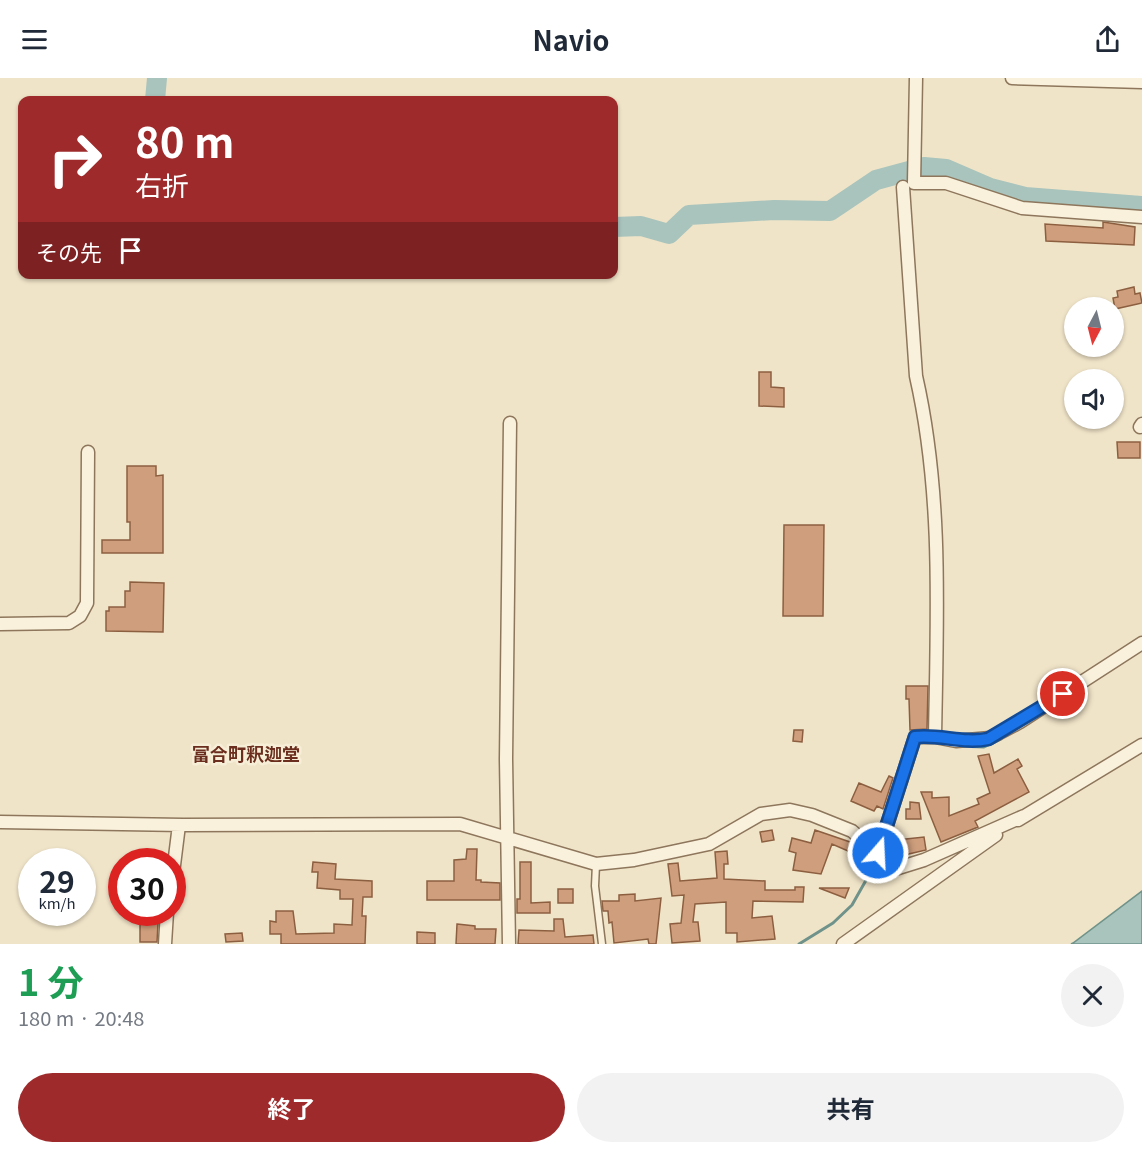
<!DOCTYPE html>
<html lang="ja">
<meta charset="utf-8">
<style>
:root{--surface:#fff;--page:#f2f2f3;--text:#1f2937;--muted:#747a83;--accent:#9e2a2b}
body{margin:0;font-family:Georgia,"Noto Sans JP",serif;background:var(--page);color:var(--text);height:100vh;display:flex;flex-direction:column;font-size:22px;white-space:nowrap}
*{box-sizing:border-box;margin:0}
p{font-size:20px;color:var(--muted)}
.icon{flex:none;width:33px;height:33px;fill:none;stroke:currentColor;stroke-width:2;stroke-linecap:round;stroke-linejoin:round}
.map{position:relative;height:866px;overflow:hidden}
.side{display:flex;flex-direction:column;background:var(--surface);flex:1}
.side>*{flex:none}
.guide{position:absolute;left:18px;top:18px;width:600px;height:183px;border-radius:12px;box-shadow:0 2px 4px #0004;background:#9e2a2b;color:#fff;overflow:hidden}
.needle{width:39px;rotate:187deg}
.fabs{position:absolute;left:1064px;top:219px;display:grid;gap:12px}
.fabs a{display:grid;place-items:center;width:60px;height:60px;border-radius:50%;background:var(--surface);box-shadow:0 2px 4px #0004;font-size:30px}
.speed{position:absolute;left:18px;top:770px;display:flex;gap:12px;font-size:30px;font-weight:700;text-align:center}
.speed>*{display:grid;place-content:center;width:78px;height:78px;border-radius:50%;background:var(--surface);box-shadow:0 2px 4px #0004;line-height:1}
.speed small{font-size:15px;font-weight:400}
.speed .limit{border:9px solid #d22;background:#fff;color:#111}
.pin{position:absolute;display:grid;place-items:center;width:51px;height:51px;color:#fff;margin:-26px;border:3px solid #fff;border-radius:50%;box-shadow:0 2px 6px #0007}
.me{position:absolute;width:66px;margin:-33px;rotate:19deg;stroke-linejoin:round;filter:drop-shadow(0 0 4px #0008)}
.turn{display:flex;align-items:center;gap:21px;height:126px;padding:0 18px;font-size:27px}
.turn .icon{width:78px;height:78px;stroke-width:2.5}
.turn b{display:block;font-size:42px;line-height:51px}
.then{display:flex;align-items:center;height:57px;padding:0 18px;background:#0003;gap:12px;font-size:22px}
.round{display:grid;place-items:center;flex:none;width:63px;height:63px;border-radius:32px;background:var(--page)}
.overview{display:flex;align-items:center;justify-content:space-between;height:102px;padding:0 18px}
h1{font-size:36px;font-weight:700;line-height:45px;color:#1e9e55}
.button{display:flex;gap:12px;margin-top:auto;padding:12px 18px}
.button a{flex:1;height:69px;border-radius:36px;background:var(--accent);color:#fff;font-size:24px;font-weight:700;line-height:69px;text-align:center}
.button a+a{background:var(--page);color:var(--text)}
header{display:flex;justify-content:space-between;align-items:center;height:78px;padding:0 18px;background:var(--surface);font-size:27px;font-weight:700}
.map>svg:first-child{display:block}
</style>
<header><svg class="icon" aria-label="menu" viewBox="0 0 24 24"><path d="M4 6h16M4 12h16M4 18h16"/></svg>Navio<svg class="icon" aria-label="share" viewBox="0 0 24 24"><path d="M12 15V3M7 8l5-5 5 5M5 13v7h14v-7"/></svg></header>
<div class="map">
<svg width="1142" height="866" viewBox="0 0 1142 866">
<rect width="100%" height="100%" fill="#f0e4c8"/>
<path fill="#a9c4bc" stroke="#6f938a" stroke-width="1.5" d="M1142,813v53h-71l2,-1z"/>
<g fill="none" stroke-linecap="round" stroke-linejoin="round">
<path stroke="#6f938a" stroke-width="3" d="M958,668l26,1 17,-8
M799,866l34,-21 19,-18 26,-46"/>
<path stroke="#a9c4bc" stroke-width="20" d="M155,22l2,-22
M614,149l27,-1 28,8 20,-19 85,-5 56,1 46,-31 48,-13 22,2 44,19 35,9 117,9"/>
</g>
<path fill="#cf9f7d" stroke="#8d5f41" stroke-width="1.5" d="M1103,144l32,5 -1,18 -88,-4 -1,-17 58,4z
M1134,209l1,7 5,-1 2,10 -27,6 -2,-11 5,-1 -1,-6z
M759,294h12v15l13,1v19l-25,-1z
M1117,364h23v16h-22z
M127,388h29v10l7,-1v78h-61v-13h28v-18h-3z
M784,447h40l-1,91h-40z
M130,504l34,1 -1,49 -57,-1v-20h3v-4h16v-16h5z
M906,608h22l-1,43 -17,1 -1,-31h-3z
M794,652h9l-1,12 -9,-1z
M989,676l5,19 24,-14 4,7 -5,3 12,23 -54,29 3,6 -37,15 -20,-50h11v6l17,-1v19l30,-12 -2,-5 13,-6 -12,-37z
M889,698l4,2 -10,31 -6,-3 -3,5 -23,-10 8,-18 22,9z
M910,724l9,1 2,16h-15v-10h4z
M772,752l2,10 -12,2 -2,-10z
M815,752l38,13 5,4 -3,7 -23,-10 -11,30 -28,-4 3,-17 -7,-2 3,-13 19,5z
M924,759l2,13 -26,6 -3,-16z
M467,771h10l-1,31h5v2l19,1v17h-73v-19h27v-21l12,-1z
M727,773l1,13h-4v15l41,2v9h30v-3h9l-1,15 -50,-1 -1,17 20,-2 3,23 -38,3v-9h-11v-31l-31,2 -2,18h5l2,19 -28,2 -2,-19 11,-1 3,-28 -12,1 -4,-32 10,-1 2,18 37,-3 -2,-26z
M313,784l23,2 -1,15 37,2v16h-9l-1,19h4l-1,28h-84v-10h-11v-13l6,1v-11h17l3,23 38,-1v-9l18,1 1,-26h-13v-9l-23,-2 1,-16h-6z
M520,784h11v41l19,-1v11h-33v-14h3z
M819,810h30l-4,10z
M558,811h15v14h-15z
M635,816v7l26,-3 -5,46h-7l-1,-5 -34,4 -2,-21 -3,1 -1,-12h-5l-1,-10h17v-6z
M554,841h9l2,18 28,-2 1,9h-76l1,-14 35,1z
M140,844l18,1 -1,19h-17z
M457,846l18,2v3h21l-1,15h-39z
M417,854l18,1v11h-18z
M242,855l1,8 -17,1 -1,-8z"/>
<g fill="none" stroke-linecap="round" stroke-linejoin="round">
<g stroke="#8d765c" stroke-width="9">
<path id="lane" d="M596,786l-1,22 7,58"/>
</g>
<g stroke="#8d765c" stroke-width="15">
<path id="street" d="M916,0l-2,105h32l76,25 120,9
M1012,0l130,4
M1140,349l2,-3
M0,546l69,-1 11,-7 7,-13 1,-151
M935,659l21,4 34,-3 30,-16 122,-79
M1018,742l124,-75
M0,744l183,3 277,-1 136,40 38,-4 75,-16 52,-30 29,-4 22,5 40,16 43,38 29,-9 100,-44
M878,775l37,-116h20c2,-121 8,-242 -19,-361l-13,-189
M172,803l7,-56
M165,866l2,-32
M509,866l-3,-185 4,-336
M843,866l153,-109"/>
</g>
<use href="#lane" stroke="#faf1dc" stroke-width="6"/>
<use href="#street" stroke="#faf1dc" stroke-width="12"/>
</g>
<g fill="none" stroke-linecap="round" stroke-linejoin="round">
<g stroke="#114b97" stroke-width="15">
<path id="route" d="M878,775l37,-116c25,-3 48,7 73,2l75,-45"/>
</g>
<use href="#route" stroke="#1a73e8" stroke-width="10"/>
</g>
<g text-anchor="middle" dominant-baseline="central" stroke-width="5" stroke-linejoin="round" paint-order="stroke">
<g font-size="18" font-weight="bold" fill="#6b2e1e" stroke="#f7eed8">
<text x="246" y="675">富合町釈迦堂</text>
</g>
</g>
</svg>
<div class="fabs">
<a><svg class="needle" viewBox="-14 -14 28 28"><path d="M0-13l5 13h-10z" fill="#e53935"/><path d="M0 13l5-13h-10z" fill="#747a83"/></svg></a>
<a><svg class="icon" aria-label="sound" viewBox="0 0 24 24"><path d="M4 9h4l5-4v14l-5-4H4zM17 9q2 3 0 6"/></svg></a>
</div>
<div class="speed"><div>29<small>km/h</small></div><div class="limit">30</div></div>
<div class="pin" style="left:1063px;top:616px;background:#d93025"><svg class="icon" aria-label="arrive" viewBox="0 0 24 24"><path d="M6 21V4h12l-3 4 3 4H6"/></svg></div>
<svg class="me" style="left:878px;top:775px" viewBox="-20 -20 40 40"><circle r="17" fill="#1a73e8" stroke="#fff" stroke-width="3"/><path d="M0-11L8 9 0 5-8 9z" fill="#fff"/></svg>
<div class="guide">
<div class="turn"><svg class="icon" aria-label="right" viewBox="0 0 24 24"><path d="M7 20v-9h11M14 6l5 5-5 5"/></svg><div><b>80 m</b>右折</div></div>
<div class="then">その先<svg class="icon" aria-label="arrive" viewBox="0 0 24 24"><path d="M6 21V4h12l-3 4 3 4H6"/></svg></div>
</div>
</div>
<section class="side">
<div class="overview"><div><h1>1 分</h1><p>180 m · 20:48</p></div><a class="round"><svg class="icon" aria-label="close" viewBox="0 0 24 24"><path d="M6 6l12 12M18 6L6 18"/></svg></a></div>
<div class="button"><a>終了</a><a>共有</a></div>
</section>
